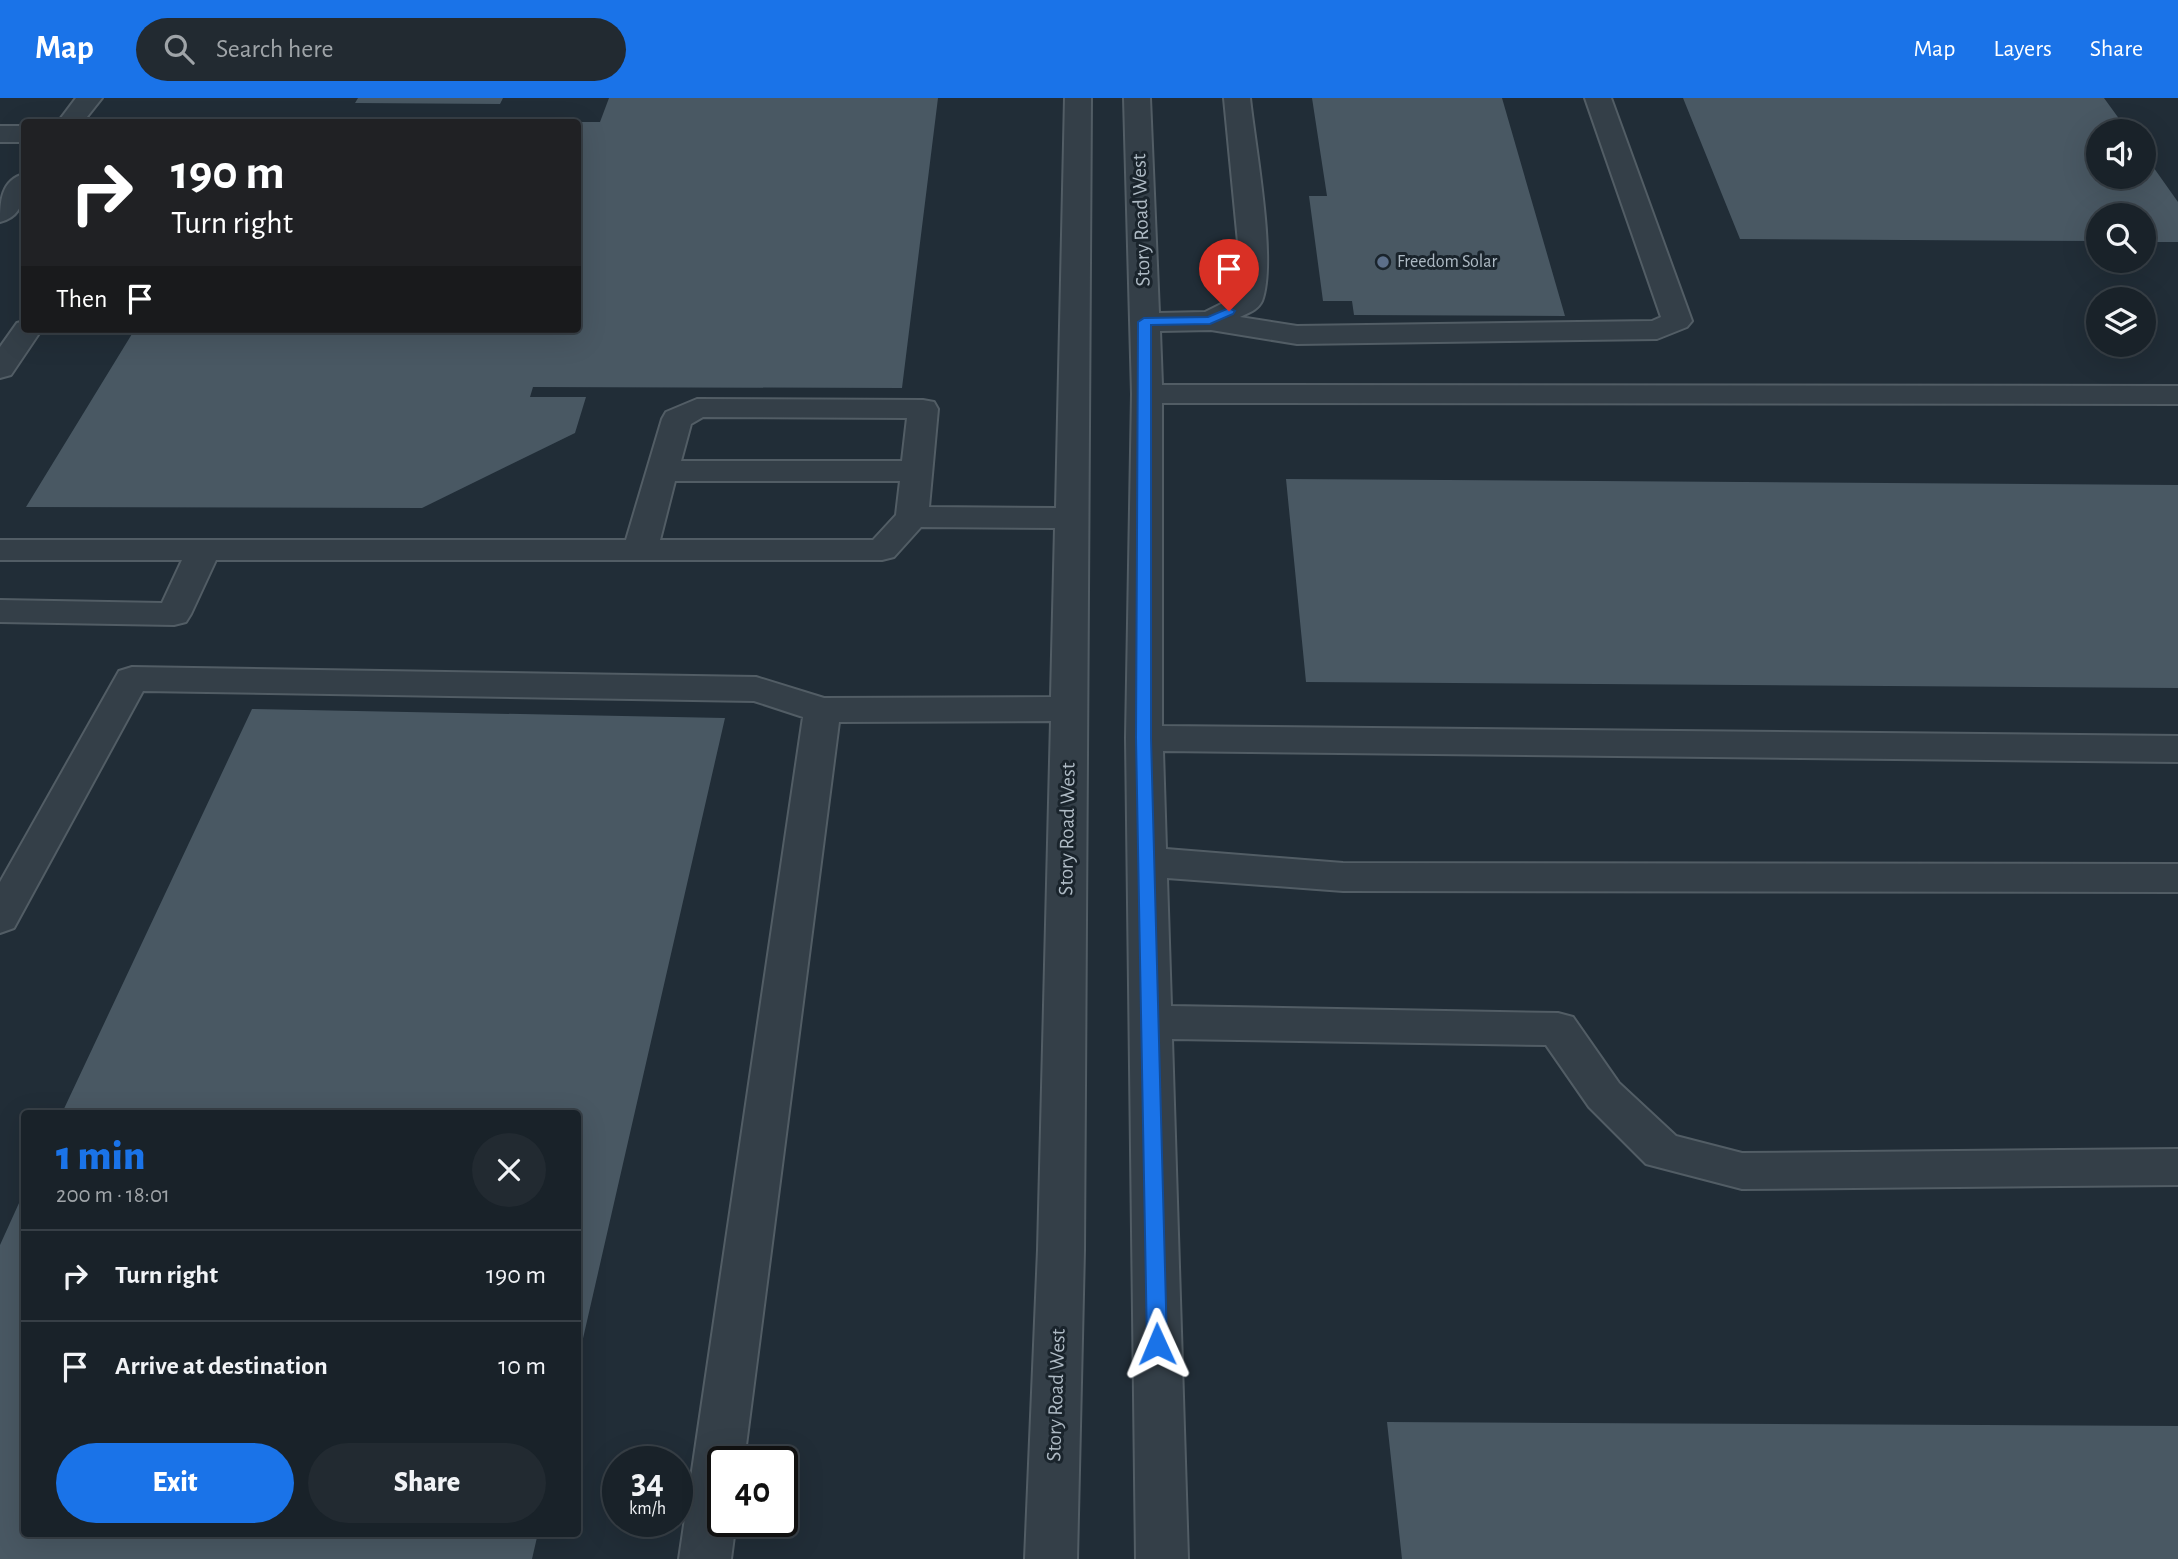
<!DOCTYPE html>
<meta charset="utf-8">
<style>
:root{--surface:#192229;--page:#222a31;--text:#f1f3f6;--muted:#9fa4a8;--line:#373f46;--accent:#1a73e8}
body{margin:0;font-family:"Alegreya Sans",sans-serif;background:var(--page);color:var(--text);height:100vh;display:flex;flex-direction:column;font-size:26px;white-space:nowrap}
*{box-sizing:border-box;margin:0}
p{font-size:23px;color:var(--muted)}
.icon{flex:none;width:38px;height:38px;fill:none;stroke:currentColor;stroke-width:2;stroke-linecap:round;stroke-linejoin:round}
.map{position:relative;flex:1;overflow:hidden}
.side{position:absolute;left:21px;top:1012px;width:560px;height:427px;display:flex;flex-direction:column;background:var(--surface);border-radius:7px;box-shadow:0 7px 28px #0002,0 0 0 2px var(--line)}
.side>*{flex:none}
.guide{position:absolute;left:21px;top:21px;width:560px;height:214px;border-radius:7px;box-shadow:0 7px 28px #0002,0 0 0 2px var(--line);background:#202124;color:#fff;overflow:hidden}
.tools{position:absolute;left:2086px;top:21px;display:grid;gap:14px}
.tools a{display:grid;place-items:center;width:70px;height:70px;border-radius:50%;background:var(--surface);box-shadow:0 7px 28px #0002,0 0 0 2px var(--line);font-size:35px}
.speed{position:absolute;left:602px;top:1348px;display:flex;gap:14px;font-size:35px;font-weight:700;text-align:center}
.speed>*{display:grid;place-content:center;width:91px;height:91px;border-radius:50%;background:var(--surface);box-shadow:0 7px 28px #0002,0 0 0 2px var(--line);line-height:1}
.speed small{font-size:18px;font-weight:400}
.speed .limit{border:4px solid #111;border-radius:10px;background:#fff;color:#111}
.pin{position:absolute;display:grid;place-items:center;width:60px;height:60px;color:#fff;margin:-72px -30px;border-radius:50% 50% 50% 0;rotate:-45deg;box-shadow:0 0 7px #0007}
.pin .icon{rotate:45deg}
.me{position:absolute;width:77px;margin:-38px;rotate:359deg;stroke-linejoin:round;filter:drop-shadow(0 0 5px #0008)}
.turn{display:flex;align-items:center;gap:24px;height:147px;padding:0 35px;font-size:32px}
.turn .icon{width:91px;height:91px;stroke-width:2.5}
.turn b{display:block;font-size:49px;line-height:60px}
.then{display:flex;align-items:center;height:66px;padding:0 35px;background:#0003;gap:14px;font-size:26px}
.round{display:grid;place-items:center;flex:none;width:74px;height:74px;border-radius:37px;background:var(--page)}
.headline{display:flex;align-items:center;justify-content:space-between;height:119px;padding:0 35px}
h1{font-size:42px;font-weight:800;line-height:52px;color:var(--accent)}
.action{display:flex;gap:14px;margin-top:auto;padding:14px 35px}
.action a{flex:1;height:80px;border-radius:42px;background:var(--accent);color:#fff;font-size:28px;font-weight:800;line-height:80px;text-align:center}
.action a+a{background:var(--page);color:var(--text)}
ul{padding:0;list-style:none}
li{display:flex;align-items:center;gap:21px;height:91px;padding:0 35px;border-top:2px solid var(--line)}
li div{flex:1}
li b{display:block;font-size:26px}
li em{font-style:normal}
header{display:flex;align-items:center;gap:42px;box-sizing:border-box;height:98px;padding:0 35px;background:var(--accent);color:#fff}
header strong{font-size:33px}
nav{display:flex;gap:38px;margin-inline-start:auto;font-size:24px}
.search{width:490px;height:63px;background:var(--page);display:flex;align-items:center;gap:18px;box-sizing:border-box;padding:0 24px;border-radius:38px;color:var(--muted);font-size:26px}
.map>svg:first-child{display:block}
</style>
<header>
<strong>Map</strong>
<div class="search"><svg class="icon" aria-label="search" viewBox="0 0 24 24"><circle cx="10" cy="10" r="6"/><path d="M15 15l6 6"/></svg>Search here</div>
<nav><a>Map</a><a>Layers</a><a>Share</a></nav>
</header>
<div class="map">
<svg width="2178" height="1461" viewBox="0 0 2178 1461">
<rect width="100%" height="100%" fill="#212d37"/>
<path fill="#495863" d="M358,0h145l-3,6 -145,-1z
M609,0h329l-36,290 -369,-1 -3,10h56l-11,36 -153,75 -396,-1 109,-178h443v-207h22z
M1312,0h190l63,218 -211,-1 -2,-14h-29l-14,-105h18z
M1683,0h421l24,33h-30v46h46v-23l34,48v40h-34v-27h-46v26l-358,-2z
M1286,381l892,6v203l-872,-6z
M252,611l473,9 -146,638 -1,-243h-516z
M24,1094v341h514l-6,26h-532v-314z
M1387,1324l791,4v133h-776z"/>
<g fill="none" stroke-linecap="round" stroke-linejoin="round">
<g stroke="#525d65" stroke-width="4">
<path id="minor" d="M76,0h26l-19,24h-25z
M1065,0h26l-7,1152 -7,309h-52l13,-309 13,-529 -212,1 -95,739h-21v60h13l-5,38h-52l124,-842 -49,-16 -611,-10 -129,237 -14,5v-51l119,-211 13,-4 624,10 68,21 227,-1 4,-169 -134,-1 -27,30 -12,3h-666l-25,54 -5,8 -12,3 -174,-3v-22l162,3 20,-43h-182v-20h626l36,-121 4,-7 31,-13 226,1 11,2 4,7 -9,98 127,1zM703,319l204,1 -5,43h-221l10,-37zM675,383h225l-4,34 -23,25h-213z
M1124,0h26l9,215 46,-1 28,-14 7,-35 -16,-165h26c5,48 27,163 12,203 -4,9 -14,12 -22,16l57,9 355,-5 9,-4 -76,-219h26l81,223 -5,6 -30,12 -360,5 -86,-14 -51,1 2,54 1016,1v18l-1016,-1v323l1016,10v26l-1015,-11 3,98 177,14 835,1v28l-835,-1 -176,-13 4,128 387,7 15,4 46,66 57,53 66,17 436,-4v36l-436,4 -96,-25 -57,-57 -43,-62 -374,-6 16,520h-52l-10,-821 6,-344z
M0,28h24v16h-24z
M24,76c2,20 -1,43 -24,48 0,-20 1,-42 24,-48z
M24,223v8h18l-31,46 -11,3v-31l17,-24z"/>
</g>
<use href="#minor" fill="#343f48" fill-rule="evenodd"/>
</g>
<path fill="#1a73e8" stroke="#114b97" stroke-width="2" d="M1229,210l6,3 -2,3 -23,10 -59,1v413l16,606 -3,7 -7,2 -7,-2 -3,-7 -11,-606 2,-416 6,-4 64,-1z"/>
<circle fill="#5c6f8a" stroke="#1a242c" stroke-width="2.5" cx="1383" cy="164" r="7"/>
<g text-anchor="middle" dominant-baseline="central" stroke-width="6" stroke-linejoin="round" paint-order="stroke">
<g font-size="18" fill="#aebac4" stroke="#1a242c" text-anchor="start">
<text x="1397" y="164">Freedom Solar</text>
</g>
<g font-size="21" fill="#aebac4" stroke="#1a242c">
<text transform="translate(1141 122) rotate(-92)">Story Road West</text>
<text transform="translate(1067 731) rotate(-89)">Story Road West</text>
<text transform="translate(1056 1297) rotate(-88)">Story Road West</text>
</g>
</g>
</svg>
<div class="tools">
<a><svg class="icon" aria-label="sound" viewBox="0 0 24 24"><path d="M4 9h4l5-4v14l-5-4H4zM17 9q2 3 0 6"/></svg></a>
<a><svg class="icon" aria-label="search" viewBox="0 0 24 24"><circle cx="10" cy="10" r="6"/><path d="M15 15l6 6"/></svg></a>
<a><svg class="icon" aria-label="layers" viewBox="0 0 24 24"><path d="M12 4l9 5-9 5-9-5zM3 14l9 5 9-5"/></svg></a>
</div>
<div class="speed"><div>34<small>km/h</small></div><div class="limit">40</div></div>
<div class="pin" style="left:1229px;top:213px;background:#d93025"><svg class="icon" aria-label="arrive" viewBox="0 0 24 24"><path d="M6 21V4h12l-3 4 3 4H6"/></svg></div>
<svg class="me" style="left:1157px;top:1246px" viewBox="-20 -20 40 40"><path d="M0-17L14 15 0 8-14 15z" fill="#1a73e8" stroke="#fff" stroke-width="4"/></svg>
<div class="guide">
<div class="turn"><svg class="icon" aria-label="right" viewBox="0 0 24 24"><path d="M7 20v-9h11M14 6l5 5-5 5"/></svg><div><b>190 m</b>Turn right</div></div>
<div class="then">Then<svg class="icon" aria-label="arrive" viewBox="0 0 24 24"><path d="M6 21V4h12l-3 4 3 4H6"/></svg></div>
</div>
<section class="side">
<div class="headline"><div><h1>1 min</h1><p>200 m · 18:01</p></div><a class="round"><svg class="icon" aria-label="close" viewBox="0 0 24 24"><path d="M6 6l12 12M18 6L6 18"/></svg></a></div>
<ul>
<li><svg class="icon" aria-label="right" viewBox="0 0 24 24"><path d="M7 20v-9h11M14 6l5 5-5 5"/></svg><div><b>Turn right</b></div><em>190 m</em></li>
<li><svg class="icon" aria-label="arrive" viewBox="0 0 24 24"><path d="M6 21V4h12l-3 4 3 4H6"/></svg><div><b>Arrive at destination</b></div><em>10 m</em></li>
</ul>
<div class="action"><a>Exit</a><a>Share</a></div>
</section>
</div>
